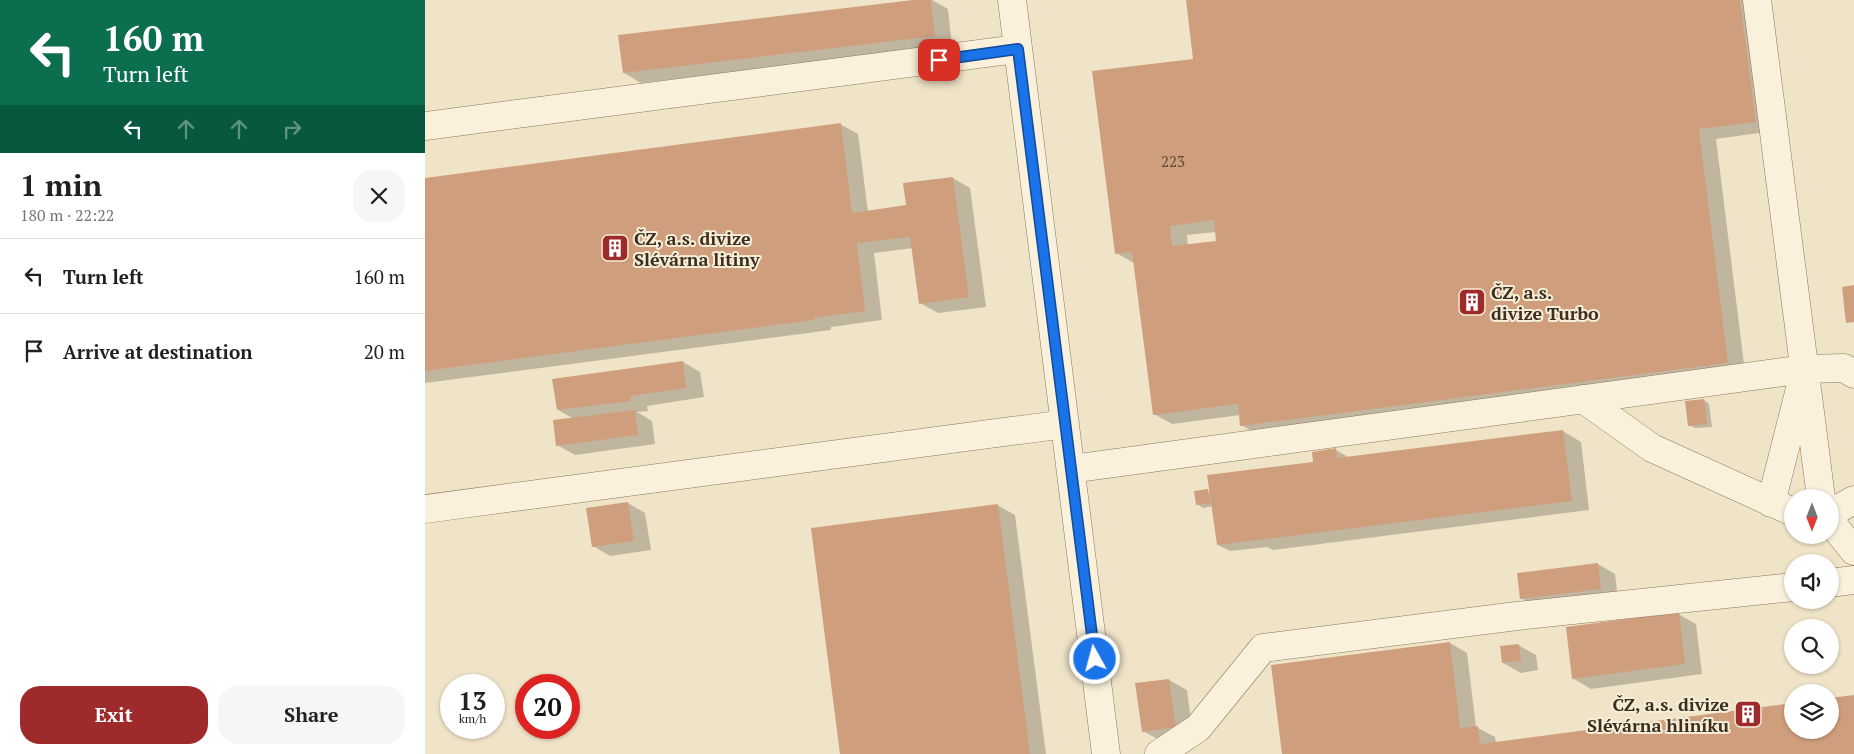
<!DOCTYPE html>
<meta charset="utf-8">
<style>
:root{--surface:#fff;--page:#f6f6f6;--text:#202124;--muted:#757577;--line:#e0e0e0;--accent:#9e2a2b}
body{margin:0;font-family:"PT Serif",serif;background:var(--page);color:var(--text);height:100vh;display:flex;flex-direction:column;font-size:19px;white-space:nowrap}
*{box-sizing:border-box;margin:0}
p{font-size:16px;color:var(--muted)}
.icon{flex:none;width:28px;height:28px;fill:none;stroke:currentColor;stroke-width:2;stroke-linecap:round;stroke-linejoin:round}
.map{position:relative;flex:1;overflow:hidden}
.panel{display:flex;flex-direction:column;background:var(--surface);width:425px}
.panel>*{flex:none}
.guide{background:#0b6e4f;color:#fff;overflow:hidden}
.needle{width:32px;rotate:180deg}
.controls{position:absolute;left:1359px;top:489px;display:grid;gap:10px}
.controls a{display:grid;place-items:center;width:55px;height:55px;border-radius:50%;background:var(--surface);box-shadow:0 1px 4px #0004;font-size:25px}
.speed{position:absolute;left:15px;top:674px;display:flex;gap:10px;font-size:25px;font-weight:700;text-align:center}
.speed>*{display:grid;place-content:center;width:65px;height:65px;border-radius:50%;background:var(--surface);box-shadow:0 1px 4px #0004;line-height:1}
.speed small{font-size:12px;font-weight:400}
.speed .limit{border:8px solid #d22;background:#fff;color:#111}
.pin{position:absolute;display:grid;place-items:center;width:42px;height:42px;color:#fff;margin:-21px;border-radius:10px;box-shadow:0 2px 8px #0006}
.me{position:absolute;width:55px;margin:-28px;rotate:353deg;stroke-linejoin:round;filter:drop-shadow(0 0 4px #0008)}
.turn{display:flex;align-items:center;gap:18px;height:105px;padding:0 20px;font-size:22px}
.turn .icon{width:65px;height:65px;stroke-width:2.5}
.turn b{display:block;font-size:35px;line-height:42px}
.lanes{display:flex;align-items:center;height:48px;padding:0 20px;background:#0003;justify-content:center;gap:25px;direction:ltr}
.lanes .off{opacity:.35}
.round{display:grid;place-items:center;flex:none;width:52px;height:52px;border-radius:20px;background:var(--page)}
.summary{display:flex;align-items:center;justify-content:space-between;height:85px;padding:0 20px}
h1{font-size:30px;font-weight:700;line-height:38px}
.cta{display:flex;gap:10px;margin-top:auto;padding:10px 20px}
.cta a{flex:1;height:58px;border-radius:20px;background:var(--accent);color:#fff;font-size:20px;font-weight:700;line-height:58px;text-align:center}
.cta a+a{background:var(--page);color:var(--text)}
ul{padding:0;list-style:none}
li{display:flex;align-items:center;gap:15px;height:75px;padding:0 20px;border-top:1px solid var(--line)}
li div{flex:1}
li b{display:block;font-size:19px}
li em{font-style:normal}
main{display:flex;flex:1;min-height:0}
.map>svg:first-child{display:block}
</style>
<main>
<section class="panel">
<div class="guide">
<div class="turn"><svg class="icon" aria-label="left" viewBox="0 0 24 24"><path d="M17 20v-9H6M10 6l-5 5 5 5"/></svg><div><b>160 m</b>Turn left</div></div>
<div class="lanes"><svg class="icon" aria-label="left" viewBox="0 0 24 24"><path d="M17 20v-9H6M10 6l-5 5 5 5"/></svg><svg class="icon off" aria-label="ahead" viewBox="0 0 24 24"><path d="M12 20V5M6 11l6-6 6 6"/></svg><svg class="icon off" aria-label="ahead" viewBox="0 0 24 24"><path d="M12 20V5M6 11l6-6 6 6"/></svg><svg class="icon off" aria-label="right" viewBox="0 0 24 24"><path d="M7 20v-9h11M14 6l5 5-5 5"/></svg></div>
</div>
<div class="summary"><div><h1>1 min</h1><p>180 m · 22:22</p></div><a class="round"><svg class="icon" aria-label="close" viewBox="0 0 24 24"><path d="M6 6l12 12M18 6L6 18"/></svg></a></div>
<ul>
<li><svg class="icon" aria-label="left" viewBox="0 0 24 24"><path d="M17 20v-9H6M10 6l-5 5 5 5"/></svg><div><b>Turn left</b></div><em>160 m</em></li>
<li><svg class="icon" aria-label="arrive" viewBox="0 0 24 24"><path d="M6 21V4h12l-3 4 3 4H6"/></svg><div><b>Arrive at destination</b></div><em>20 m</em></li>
</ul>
<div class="cta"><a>Exit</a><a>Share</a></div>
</section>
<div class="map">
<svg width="1429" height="754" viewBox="0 0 1429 754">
<rect width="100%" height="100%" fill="#f0e4c8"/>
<path fill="#0003" fill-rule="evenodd" d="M499,0h8l16,9 4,37 -311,37 -17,-10z
M762,0h569l17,131 -57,8 29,233 -486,63 -18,-10 -1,-10 -68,9 -18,-10 -20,-151 -18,-10 78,-192zM791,232l2,10 -30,4 -1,-11z
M415,124l18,10 10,78 40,-6 45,-28 17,10 16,119 -48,6 -18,-10 -7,-55 -39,5 8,67 -51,7v3l-406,53v-203z
M258,362l17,10 4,25 -57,9 1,5 -11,1 15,9 3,23 -80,11 -18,-10 17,-26 -16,-9z
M1279,400l5,4 3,23 -17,1 -6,-3z
M1138,431l18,11 8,68 -316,40 -6,-3 -37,4 -12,-6 -5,-39 -10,2 -6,-4 11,-13 3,1 104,-29 21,-13 14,8z
M203,503l17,10 6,37 -41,6 -17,-10z
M572,505l18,10 31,239h-205z
M1173,564l17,10 3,25 -79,10 -18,-11z
M1253,614l18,10 6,50 -111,15 -17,-10z
M1025,643l17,10 9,74 19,10 1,6 297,-13h37v-31l24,-3v58h-571z
M1093,645l18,10 2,15 -17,3 -18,-10z
M744,680l18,10 6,47 -32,4 -18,-10z"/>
<path fill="#cf9f7d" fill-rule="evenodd" d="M488,0h18l4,36 -312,37 -5,-38z
M761,0h554l16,122 -57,7 29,234 -488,63 -2,-22 -85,11 -21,-163 -17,2 -23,-183 101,-12zM789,220l2,21 -44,5 -2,-20z
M416,123l11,90 54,-8 -3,-22 50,-6 16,120 -50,7 -9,-67 -53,6 8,68 -51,7v2l-389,51v-193z
M1429,285v37l-8,1 -4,-36z
M258,361l3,27 -56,8 1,5 -74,9 -5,-31z
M1279,399l3,25 -19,2 -3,-25z
M210,410l3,25 -82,11 -3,-26z
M1138,430l9,71 -355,44 -10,-70 106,-13 -1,-10 24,-4 1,10z
M783,489l2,14 -14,2 -2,-14z
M203,502l6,39 -42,6 -6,-39z
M573,504l32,250h-190l-29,-226z
M1173,563l3,26 -81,10 -3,-26z
M1254,612l6,52 -113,15 -6,-52z
M1025,642l10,86 18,-2 2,18 313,-41v27h37v-32l24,-3v59h-572l-11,-89z
M1094,644l2,17 -19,2 -2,-17z
M744,679l7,48 -34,5 -7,-49z"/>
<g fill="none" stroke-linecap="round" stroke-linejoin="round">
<g stroke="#8d765c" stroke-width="29">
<path id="minor" d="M587,0l94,754
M1332,0l64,498
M0,126l593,-77
M1380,369l39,-1 10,6
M1158,399l69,49 141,64
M646,469l734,-100 -34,134
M0,509l640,-85
M1405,510l8,-1 16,-9
M1405,521l24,30
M1405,583l24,-3
M734,754l39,-26 65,-80 254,-32 276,-29"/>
</g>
<use href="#minor" stroke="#faf1dc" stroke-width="28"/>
</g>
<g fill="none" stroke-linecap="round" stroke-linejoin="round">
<g stroke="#114b97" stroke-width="12">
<path id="route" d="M514,60l79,-11 77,610"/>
</g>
<use href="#route" stroke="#1a73e8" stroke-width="9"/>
</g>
<defs>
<g id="building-square" transform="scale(1.4375)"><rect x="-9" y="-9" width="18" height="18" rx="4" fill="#9e2a2b" stroke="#f7eed8"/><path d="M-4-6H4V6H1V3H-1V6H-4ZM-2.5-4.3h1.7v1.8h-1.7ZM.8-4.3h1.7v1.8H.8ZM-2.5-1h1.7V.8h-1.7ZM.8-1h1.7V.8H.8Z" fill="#fff"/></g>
</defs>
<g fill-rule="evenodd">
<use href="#building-square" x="190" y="248"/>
<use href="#building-square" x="1047" y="302"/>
<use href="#building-square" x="1323" y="714"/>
</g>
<g text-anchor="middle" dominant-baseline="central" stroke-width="4" stroke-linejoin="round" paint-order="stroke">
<g font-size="15" fill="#624a37">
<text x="748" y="161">223</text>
</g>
<g font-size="18" font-weight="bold" fill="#3d2e20" stroke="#f7eed8" text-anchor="start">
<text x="209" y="238">ČZ, a.s. divize<tspan x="209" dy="21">Slévárna litiny</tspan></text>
<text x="1066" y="292">ČZ, a.s.<tspan x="1066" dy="21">divize Turbo</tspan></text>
<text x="1304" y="704" text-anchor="end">ČZ, a.s. divize<tspan x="1304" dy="21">Slévárna hliníku</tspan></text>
</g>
</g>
</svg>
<div class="controls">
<a><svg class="needle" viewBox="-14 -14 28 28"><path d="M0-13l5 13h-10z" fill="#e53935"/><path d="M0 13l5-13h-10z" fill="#757577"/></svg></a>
<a><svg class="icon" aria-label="sound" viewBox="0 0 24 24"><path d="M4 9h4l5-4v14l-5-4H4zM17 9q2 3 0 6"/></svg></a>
<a><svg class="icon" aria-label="search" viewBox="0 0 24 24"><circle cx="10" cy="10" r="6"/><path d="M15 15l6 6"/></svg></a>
<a><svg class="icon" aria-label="layers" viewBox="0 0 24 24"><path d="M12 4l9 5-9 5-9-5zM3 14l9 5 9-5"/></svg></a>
</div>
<div class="speed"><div>13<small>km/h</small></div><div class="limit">20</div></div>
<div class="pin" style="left:514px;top:60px;background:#d93025"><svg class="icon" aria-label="arrive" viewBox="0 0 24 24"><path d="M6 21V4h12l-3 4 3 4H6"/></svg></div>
<svg class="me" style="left:670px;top:659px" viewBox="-20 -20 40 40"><circle r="17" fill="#1a73e8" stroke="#fff" stroke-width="3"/><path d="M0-11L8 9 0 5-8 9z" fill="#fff"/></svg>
</div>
</main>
